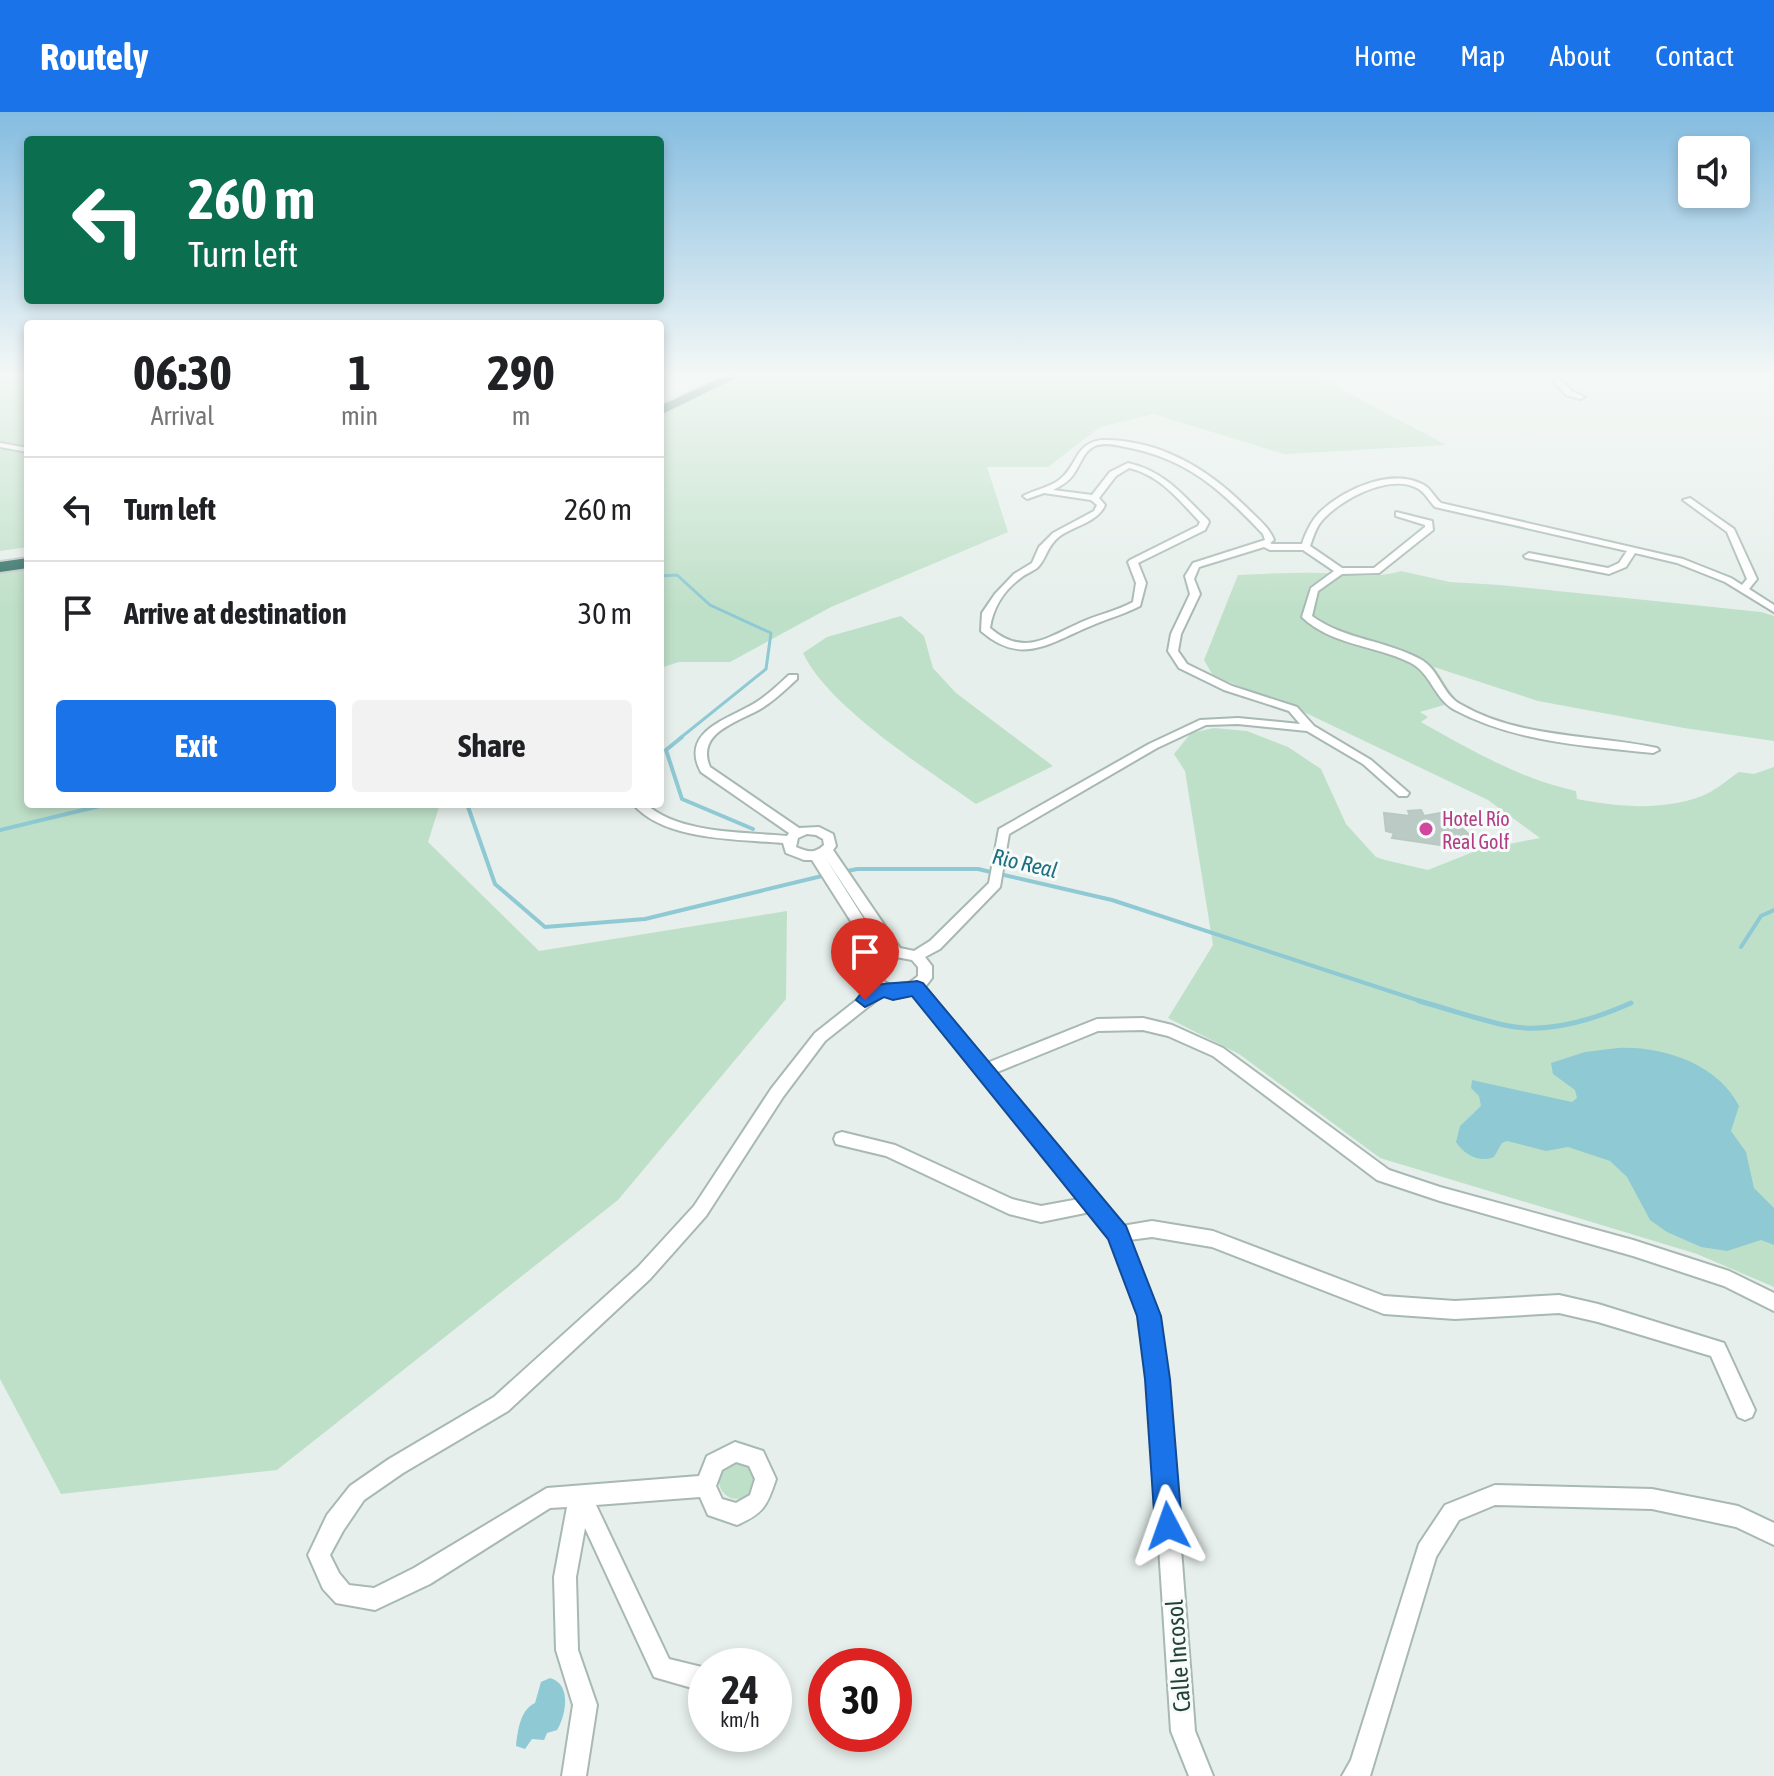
<!DOCTYPE html>
<meta charset="utf-8">
<style>
:root{--surface:#fff;--page:#f2f2f2;--text:#202124;--muted:#757577;--line:#e0e0e0;--accent:#1a73e8}
body{margin:0;font-family:"Asap Condensed",sans-serif;background:var(--page);color:var(--text);height:100vh;display:flex;flex-direction:column;font-size:30px;white-space:nowrap}
*{box-sizing:border-box;margin:0}
p{font-size:26px;color:var(--muted)}
.icon{flex:none;width:44px;height:44px;fill:none;stroke:currentColor;stroke-width:2;stroke-linecap:round;stroke-linejoin:round}
.map{position:relative;flex:1;overflow:hidden}
.details{position:absolute;left:24px;top:208px;width:640px;height:488px;display:flex;flex-direction:column;background:var(--surface);border-radius:8px;box-shadow:0 4px 12px #0003}
.details>*{flex:none}
.top-card{position:absolute;left:24px;top:24px;width:640px;height:168px;border-radius:8px;box-shadow:0 4px 12px #0003;background:#0b6e4f;color:#fff;overflow:hidden}
.tools{position:absolute;left:1678px;top:24px;display:grid;gap:16px}
.tools a{display:grid;place-items:center;width:72px;height:72px;border-radius:8px;background:var(--surface);box-shadow:0 4px 12px #0003;font-size:40px}
.speed{position:absolute;left:688px;top:1536px;display:flex;gap:16px;font-size:40px;font-weight:700;text-align:center}
.speed>*{display:grid;place-content:center;width:104px;height:104px;border-radius:50%;background:var(--surface);box-shadow:0 4px 12px #0003;line-height:1}
.speed small{font-size:20px;font-weight:400}
.speed .limit{border:12px solid #d22;background:#fff;color:#111}
.pin{position:absolute;display:grid;place-items:center;width:68px;height:68px;color:#fff;margin:-82px -34px;border-radius:50% 50% 50% 0;rotate:-45deg;box-shadow:0 0 8px #0007}
.pin .icon{rotate:45deg}
.me{position:absolute;width:88px;margin:-44px;rotate:356deg;stroke-linejoin:round;filter:drop-shadow(0 0 6px #0008)}
.turn{display:flex;align-items:center;gap:28px;height:168px;padding:0 32px;font-size:36px}
.turn .icon{width:104px;height:104px;stroke-width:2.5}
.turn b{display:block;font-size:56px;line-height:68px}
.eta{display:flex;justify-content:space-evenly;align-items:center;height:136px;text-align:center}
.eta b{font-size:48px;font-weight:700;line-height:56px}
.primary-button{display:flex;gap:16px;margin-top:auto;padding:16px 32px}
.primary-button a{flex:1;height:92px;border-radius:8px;background:var(--accent);color:#fff;font-size:32px;font-weight:700;line-height:92px;text-align:center}
.primary-button a+a{background:var(--page);color:var(--text)}
ul{padding:0;list-style:none}
li{display:flex;align-items:center;gap:24px;height:104px;padding:0 32px;border-top:2px solid var(--line)}
li div{flex:1}
li b{display:block;font-size:30px}
li em{font-style:normal}
header{display:flex;align-items:center;gap:48px;box-sizing:border-box;height:112px;padding:0 40px;background:var(--accent);color:#fff}
header strong{font-size:38px}
nav{display:flex;gap:44px;margin-inline-start:auto;font-size:28px}
.map>svg:first-child{display:block}
</style>
<header>
<strong>Routely</strong>
<nav><a>Home</a><a>Map</a><a>About</a><a>Contact</a></nav>
</header>
<div class="map">
<svg width="1774" height="1664" viewBox="0 0 1774 1664">
<rect width="100%" height="100%" fill="#e6efeb"/>
<path fill="#bfe0c8" d="M0,263h28v172l-28,4z
M747,263h568l131,70 -162,9 -131,-40 -53,13 -52,40h-61l21,65 -177,75 -101,55h-51l-19,6v-252z
M28,457v235h412l-12,38 111,109 248,-40 -1,88 -168,201 -341,270 -216,24 -61,-115v-806z
M1401,459l49,11 50,3 261,27 13,4v125l-90,-13 -146,-27 -104,-34c8,11 14,24 24,34l-38,11 8,5 -7,5c48,27 101,58 155,69l1,8c41,8 85,12 125,-3 13,-5 25,-16 37,-24l15,2 20,-7v520l-77,-33 -317,-96 -141,-104 -71,-36 45,-73 -28,-174 -11,-17 17,-21 23,-5 33,3 41,16 33,22 25,55 30,33 9,3 43,10 50,-20 62,-12 -52,-38 -180,-86 -86,-35 -10,-5 -8,-14 34,-85c27,-1 55,-3 82,-2 28,1 54,6 81,-2z
M901,504l23,20 9,32 23,25 97,73 -77,38c-48,-34 -149,-98 -173,-151l24,-16z
M719 1369a18 18 0 1 1 36 0a18 18 0 1 1-36 0Z"/>
<path fill="#8ec9d4" d="M1618,936c45,-2 100,16 121,58l-8,25 15,21 8,36 20,20v37l-13,-5 -34,11 -26,-4 -34,-15 -17,-12 -23,-43 -17,-16 -42,-14 -22,4 -39,-10 -5,2 -8,14c-14,6 -30,-2 -38,-15l4,-16 21,-20 -2,-10 -8,-8 1,-8 100,22 5,-4 -2,-8 -22,-16 -2,-11 34,-11z
M550,1566c22,6 16,37 7,52l-10,3 -3,7 -12,-1 -7,10 -9,-3c2,-16 4,-36 19,-43l6,-21z"/>
<g fill="none" stroke-linecap="round" stroke-linejoin="round">
<path stroke="#8ec9d4" stroke-width="3" d="M660,464l17,-1 33,30 61,28 -5,36 -87,70"/>
<path stroke="#8ec9d4" stroke-width="4" d="M682,625l-16,13 16,49 71,30
M467,692l28,80 50,43 100,-8 181,-44
M0,718l108,-26
M843,760l14,-3h121l134,31 314,103
M1741,835l20,-31 13,-6"/>
<path stroke="#8ec9d4" stroke-width="5" d="M1419,889c30,8 60,19 90,25 41,8 86,-7 122,-23"/>
</g>
<path fill="#bbcac4" stroke="#b8c9c2" stroke-width="2" d="M1421,698l3,6 21,-4 29,27 -34,6 -48,-7 2,-5 -8,-2 -2,-18 26,3 -2,-5z"/>
<g fill="none" stroke-linecap="round" stroke-linejoin="round">
<g stroke="#a8b8b2" stroke-width="4">
<path id="street" d="M1548,263h7l17,16 12,6 -4,2 -14,-4z
M1101,328c57,-1 106,28 145,67 10,10 23,20 28,33l-4,3 2,1h30c4,-12 9,-23 18,-32 24,-23 72,-45 104,-27 7,4 11,13 17,18l242,56 48,19 11,7 5,-6 -20,-47 -44,-32 7,-2 44,31 23,50 -8,10 25,16v7l-49,-30 -48,-19 -42,-10 -9,14 -17,7 -83,-16 -2,-2 5,-3 79,15 11,-5 8,-12 -192,-44c-6,-6 -10,-15 -18,-19 -28,-15 -79,12 -97,35 -5,7 -7,15 -10,23l32,22h32l51,-41v-2l-29,-9v-4l36,9 1,9 -54,43 -37,1 -24,17 -6,25c33,24 73,24 108,43 19,10 22,35 40,45 60,35 132,30 197,44l2,2 -6,3c-66,-7 -138,-11 -198,-43 -21,-11 -24,-38 -46,-48 -35,-17 -78,-17 -107,-45l9,-29 23,-17 -31,-21h-33l-6,-3 -65,20 -5,12 6,15 -19,40 -3,17 9,13 45,22 65,21 17,19 57,34 38,33 -2,3h-8l-36,-32 -56,-33 -69,-7 -32,1 -49,23 -148,86 -9,53 -60,62 -15,8 7,9v12l-7,9 62,76 110,-44 46,-1 29,7 51,23 166,122 51,17 193,53 96,31 45,22v18l-50,-25 -91,-30 -193,-55 -63,-21 -164,-124 -45,-20 -25,-6 -45,1 -103,42 127,153 30,-5 61,10 171,65 71,5 104,-6 39,9 126,39 31,67 -3,7 -7,3 -7,-3 -27,-61 -113,-34 -39,-9 -104,6 -71,-5 -172,-67 -60,-10 -23,3 29,76 10,63 27,352 18,45h-24l-18,-45 -23,-352 -8,-63 -29,-78 -21,-26 -49,10 -32,-8 -123,-58 -50,-12 -2,-5 2,-5 6,-2 53,13 117,54 29,7 38,-7 -166,-205 -16,4 -14,-3 -58,46 -42,56 -77,119 -56,63 -142,132 -105,62 -39,27 -21,31 -13,24 9,18 10,12 25,3 40,-20 133,-80 152,-12 8,-20 28,-14 28,9 13,28c-9,27 -12,34 -39,46l-29,-10 -8,-18 -104,8 73,154 37,9v24l-52,-15 -69,-149 -9,49 2,73 19,55 -11,71h-24l11,-71 -17,-55 -2,-73 13,-70 -17,1 -120,76 -55,26 -39,-7 -13,-14 -15,-34 19,-40 23,-29 39,-27 105,-62 144,-130 56,-61 77,-117 44,-56 57,-45 -9,-12 3,-14 7,-6 -61,-96h-8l-18,-7 -3,-10c-45,-4 -119,-2 -150,-39h13c32,30 99,28 141,32l2,-3 -88,-61c-22,-41 28,-53 54,-69 13,-8 23,-18 34,-28h8v4c-11,10 -22,21 -35,29 -23,14 -67,24 -52,59l89,61 20,-1 14,7 3,12 -3,4 67,98 14,3 16,-10 59,-58 10,-54 150,-85 51,-24 38,-2 62,6 -11,-13 -65,-21 -45,-22 -11,-17 3,-17 19,-40 -5,-18 8,-13 72,-23 -2,-6c-42,-44 -76,-76 -138,-87 -8,-2 -21,-5 -30,-1 -11,4 -15,20 -22,29 -5,7 -12,11 -20,15l39,5 18,-23 18,-9c36,8 55,32 80,57l1,2 -4,8 -67,33 8,20 -6,23c-15,8 -31,12 -47,19 -42,17 -71,42 -112,6l1,-18 13,-19 19,-20 18,-11 7,-16 14,-14 41,-22 3,-6 -6,-5 -47,-7 -17,6 -4,-3c11,-6 25,-8 36,-16 19,-14 15,-36 42,-40zM1129,356c31,7 50,32 71,54l-2,4 -68,34 -2,2 8,21 -3,19c-16,9 -33,12 -49,19 -35,15 -59,37 -94,7 3,-21 15,-39 32,-51 5,-4 12,-6 16,-10 9,-9 8,-20 22,-31 14,-10 38,-14 45,-31l-6,-7 17,-22zM807,722l9,1 7,4 1,6c-10,9 -16,7 -28,2l2,-9zM825,745l61,93 -2,1zM896,845l16,3 6,7v9c-14,13 -28,14 -41,-1l3,-10zM736,1350l13,4 6,13 -5,16 -14,8 -14,-4 -6,-13 6,-16z
M0,331l28,5v4l-28,-5z
M1495,1373l157,4 86,17 36,17v22l-38,-18 -84,-18 -157,-4 -36,15 -23,37 -66,219h-28l9,-16 68,-216 26,-39z"/>
</g>
<g stroke="#c2cac8" stroke-width="4">
<path id="highway" d="M727,263h15l-82,40v-9z
M28,446v10l-28,4v-10z"/>
</g>
<use href="#street" fill="#fff" fill-rule="evenodd"/>
<use href="#highway" fill="#2f6f62" fill-rule="evenodd"/>
</g>
<linearGradient id="sky" x2="0" y2="1"><stop stop-color="#84bce0"/><stop offset="0.53" stop-color="#f4f8f6"/><stop offset="1" stop-color="#f4f8f6" stop-opacity="0"/></linearGradient>
<rect width="1774" height="496" fill="url(#sky)"/>
<path fill="#1a73e8" stroke="#114b97" stroke-width="2" d="M917,869l6,2 203,243 35,90 9,63 12,147 -4,10 -10,4 -9,-4 -4,-10 -10,-147 -8,-63 -29,-77 -196,-243 -19,4 -9,-3 -19,10 -9,-7c14,-22 38,-15 61,-19z"/>
<circle fill="#d1479c" stroke="#f7fbf9" stroke-width="3" cx="1426" cy="717" r="8"/>
<g text-anchor="middle" dominant-baseline="central" stroke-width="6" stroke-linejoin="round" paint-order="stroke">
<g font-size="20" fill="#b23c85" stroke="#f7fbf9" text-anchor="start">
<text x="1442" y="706">Hotel Río<tspan x="1442" dy="23">Real Golf</tspan></text>
</g>
<g font-size="22" font-style="italic" fill="#1c6f80" stroke="#f7fbf9">
<text transform="translate(1025 751) rotate(13)">Rio Real</text>
</g>
<g font-size="24" fill="#24423a" stroke="#f7fbf9">
<text transform="translate(1178 1544) rotate(-94)">Calle Incosol</text>
</g>
</g>
</svg>
<div class="tools">
<a><svg class="icon" aria-label="sound" viewBox="0 0 24 24"><path d="M4 9h4l5-4v14l-5-4H4zM17 9q2 3 0 6"/></svg></a>
</div>
<div class="speed"><div>24<small>km/h</small></div><div class="limit">30</div></div>
<div class="pin" style="left:865px;top:888px;background:#d93025"><svg class="icon" aria-label="arrive" viewBox="0 0 24 24"><path d="M6 21V4h12l-3 4 3 4H6"/></svg></div>
<svg class="me" style="left:1168px;top:1414px" viewBox="-20 -20 40 40"><path d="M0-17L14 15 0 8-14 15z" fill="#1a73e8" stroke="#fff" stroke-width="4"/></svg>
<div class="top-card">
<div class="turn"><svg class="icon" aria-label="left" viewBox="0 0 24 24"><path d="M17 20v-9H6M10 6l-5 5 5 5"/></svg><div><b>260 m</b>Turn left</div></div>
</div>
<section class="details">
<div class="eta">
<div><b>06:30</b><p>Arrival</p></div>
<div><b>1</b><p>min</p></div>
<div><b>290</b><p>m</p></div>
</div>
<ul>
<li><svg class="icon" aria-label="left" viewBox="0 0 24 24"><path d="M17 20v-9H6M10 6l-5 5 5 5"/></svg><div><b>Turn left</b></div><em>260 m</em></li>
<li><svg class="icon" aria-label="arrive" viewBox="0 0 24 24"><path d="M6 21V4h12l-3 4 3 4H6"/></svg><div><b>Arrive at destination</b></div><em>30 m</em></li>
</ul>
<div class="primary-button"><a>Exit</a><a>Share</a></div>
</section>
</div>
